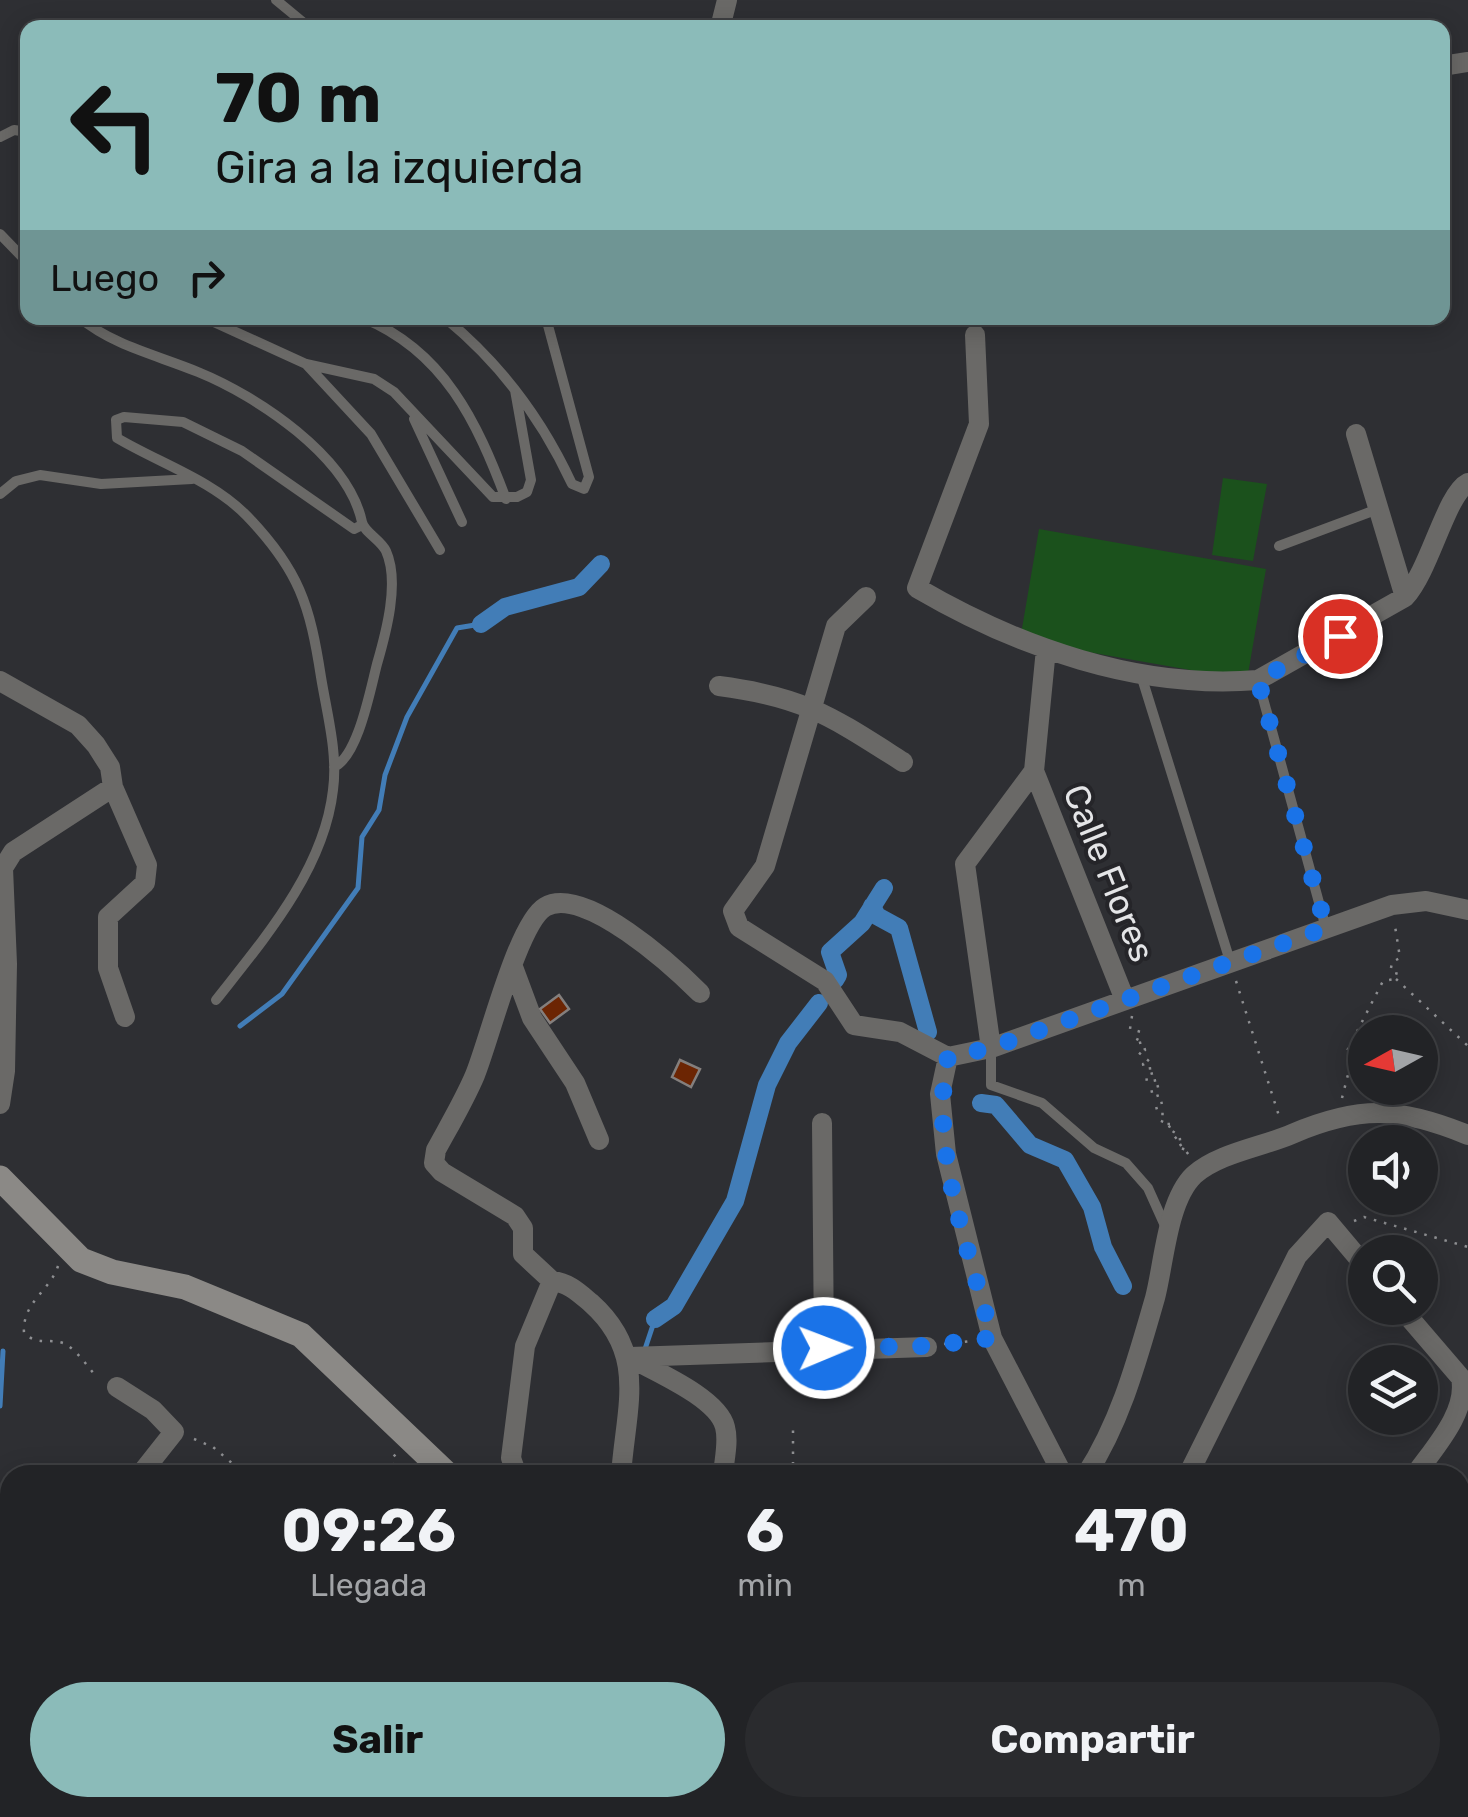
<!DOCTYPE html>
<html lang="es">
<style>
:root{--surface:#222326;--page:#2a2b2e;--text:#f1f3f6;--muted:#a2a4a7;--line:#3f4043;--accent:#8bbbb9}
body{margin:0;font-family:Rubik,sans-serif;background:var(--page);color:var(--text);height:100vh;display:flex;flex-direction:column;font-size:38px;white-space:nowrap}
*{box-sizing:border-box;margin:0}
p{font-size:32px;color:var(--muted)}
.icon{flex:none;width:55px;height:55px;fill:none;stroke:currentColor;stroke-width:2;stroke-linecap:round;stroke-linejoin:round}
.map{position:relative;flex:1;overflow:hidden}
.panel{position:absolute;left:0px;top:1465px;width:1470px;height:352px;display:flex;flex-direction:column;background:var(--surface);border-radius:30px 30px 0 0;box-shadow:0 5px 25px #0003,0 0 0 2px var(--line)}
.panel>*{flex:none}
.hud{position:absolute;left:20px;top:20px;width:1430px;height:305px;border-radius:20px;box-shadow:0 5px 25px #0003,0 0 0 2px var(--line);background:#8bbbb9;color:#111;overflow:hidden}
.needle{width:65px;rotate:262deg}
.tools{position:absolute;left:1348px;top:1015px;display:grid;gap:20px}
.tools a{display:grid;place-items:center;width:90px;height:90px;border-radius:50%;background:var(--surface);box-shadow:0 5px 25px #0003,0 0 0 2px var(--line);font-size:50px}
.pin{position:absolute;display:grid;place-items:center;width:85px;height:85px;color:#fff;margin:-42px;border:5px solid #fff;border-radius:50%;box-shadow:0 2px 10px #0007}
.me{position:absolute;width:110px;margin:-55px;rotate:89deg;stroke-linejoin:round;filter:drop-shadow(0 0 8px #0008)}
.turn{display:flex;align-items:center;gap:35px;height:210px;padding:0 30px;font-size:45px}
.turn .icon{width:130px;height:130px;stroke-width:2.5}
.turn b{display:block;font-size:70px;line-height:85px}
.then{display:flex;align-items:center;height:95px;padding:0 30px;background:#0003;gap:20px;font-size:38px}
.eta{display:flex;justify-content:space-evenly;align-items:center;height:170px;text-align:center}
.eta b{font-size:60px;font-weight:700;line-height:70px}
.action{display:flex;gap:20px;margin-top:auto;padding:20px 30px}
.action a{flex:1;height:115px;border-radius:60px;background:var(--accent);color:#111;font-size:40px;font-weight:700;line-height:115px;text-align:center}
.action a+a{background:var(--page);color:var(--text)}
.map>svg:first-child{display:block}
</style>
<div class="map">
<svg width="1468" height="1817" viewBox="0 0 1468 1817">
<rect width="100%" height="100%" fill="#2e2f33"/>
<path fill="#1b511c" d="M1223,478l44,6 -14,77 -41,-6z
M1039,529l227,40 -19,111 -227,-40z"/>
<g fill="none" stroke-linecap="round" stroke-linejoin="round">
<path stroke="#427db7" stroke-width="5" d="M240,1026l42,-32 76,-106 4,-51 17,-27 6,-35 22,-58 50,-89 24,-4
M645,1349l10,-30
M0,1406l3,-55
M642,1817l8,-9"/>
<path stroke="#427db7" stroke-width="18" d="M481,624l24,-17 74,-20 22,-23
M872,906l5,10 22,12 29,104
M835,980l3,-5 -8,-23 32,-29 22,-35
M981,1103l15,2 34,40 35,15 27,47 11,40 20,39
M655,1319l19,-13 61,-105 32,-116 21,-42 31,-40"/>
</g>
<path fill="#6c2503" stroke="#847f7d" stroke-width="2.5" d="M559,995l10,14 -19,14 -10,-14z
M680,1060l20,9 -9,18 -19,-10z"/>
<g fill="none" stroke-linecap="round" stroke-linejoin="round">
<path stroke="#8e8f92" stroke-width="2.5" stroke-dasharray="2.5 8" stroke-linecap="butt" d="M1396,979l72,67
M1236,981l43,135
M1132,1016l-2,13 11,3 -6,12 8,-2 2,8 -7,2 12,10 -7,2 1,5 9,-1 1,5 -8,2 1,7 11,-2 1,6 -8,2 2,9 7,-2 2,10 -6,1 2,8h7l-4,10h13l-7,4 12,7 -6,5 9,-1 2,4 -7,4 13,4 -8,6
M1342,1098l11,-43 -6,-4 36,-70 12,-2 2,-8 -6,-3 1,-6 8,-4 -5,-32
M1354,1221l10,-4 104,30
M58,1266c-8,25 -36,36 -34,67 14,13 24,5 39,10 15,7 24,24 35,35
M944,1344l27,-3
M194,1439l19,8 33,28
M382,1475h1
M389,1475l8,-17 -4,-4
M793,1475v-46
M232,1808l8,9
M317,1808l1,9
M1198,1808l6,2 -1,7
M140,1817l1,-9
M363,1817l11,-9
M637,1817l8,-9"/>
<path stroke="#6a6967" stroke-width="10" d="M276,0l34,28
M0,137l14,-7 14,2
M0,234l28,29
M80,318c34,28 77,37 118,54 59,24 150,84 164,150 2,10 19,18 24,29 14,31 0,82 -9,113 -7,27 -19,92 -43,103
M205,318l101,46 68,15 20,13 99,105h24l10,-5 4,-12 -16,-90
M363,318c81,33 114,104 143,181
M445,318c55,45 97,101 127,166l12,5 5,-12 -43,-159
M307,365l64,69 69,116
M414,419l48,103
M0,494l16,-13 24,-6 61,9 91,-5
M1279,546l99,-37
M1141,675l89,286
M1258,680l68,248
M216,1000c48,-61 108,-130 117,-210 5,-37 -6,-76 -12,-113 -11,-72 -22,-107 -74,-161 -35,-36 -88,-53 -130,-78l-1,-18 8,-3 59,5 59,29 112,78 8,-4
M991,1049v36l51,18 52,45 32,15 22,25 18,40"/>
<path stroke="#6a6967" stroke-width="20" d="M720,28l7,-28
M1442,66l26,-4
M975,335l4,89 -62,164c101,59 222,102 341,92l147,-83c25,-27 41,-103 63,-114
M1356,434l49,163
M866,597l-30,29 -71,240 -32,45 6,16 86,54 29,44 46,7 48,25 43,-9 401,-143 34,-4 42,9
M1046,649l-12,122 91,229
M0,681l78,44 18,20 14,22 3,20 34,78 -2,18 -37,34v51l17,49
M719,686c86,11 113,31 184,76
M513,967l19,51 43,65 24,57
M991,1048l-26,-184 69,-93
M948,1057l-8,37 6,60 46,184 71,137
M0,1104l5,-33 2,-107 -4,-96 10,-16 100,-65
M822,1123l2,226
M552,1281c17,2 26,11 39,22 57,51 35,103 30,172
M1401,1308l60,70c7,34 -27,70 -46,97
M630,1357l297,-10
M631,1358c25,14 87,40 94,69 4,15 -1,33 -2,48
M117,1387l36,23 21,22 -34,43
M517,1475l-6,-17 14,-112 27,-65 -29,-27v-26l-8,-12 -73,-44 -8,-9 2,-13c13,-24 28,-49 39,-75 14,-34 43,-152 70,-168 39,-23 130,61 155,86
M1086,1475c35,-54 51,-115 69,-177 9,-34 12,-97 39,-123 25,-22 68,-28 98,-41 68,-29 108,-27 176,1
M1188,1475l109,-219 31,-34 37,44
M1460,1742l8,1
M0,1798l10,2
M728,1808l17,9
M850,1817l27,-9"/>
<path stroke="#8b8986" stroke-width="25" d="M0,1178l81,82 31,12 73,15 116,48 147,140
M1018,1808l17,9"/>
</g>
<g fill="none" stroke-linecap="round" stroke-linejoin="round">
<path stroke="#1a73e8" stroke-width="18" stroke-dasharray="0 32.4" d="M824,1348l103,-2 65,-8c-22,-88 -64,-190 -44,-281l42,-9 336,-120 -68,-248 82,-44"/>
</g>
<g text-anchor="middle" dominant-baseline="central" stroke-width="8" stroke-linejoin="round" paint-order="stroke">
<g font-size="35" fill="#e4e5e7" stroke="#252529">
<text transform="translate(1109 873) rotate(68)">Calle Flores</text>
</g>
</g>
</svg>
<div class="tools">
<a><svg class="needle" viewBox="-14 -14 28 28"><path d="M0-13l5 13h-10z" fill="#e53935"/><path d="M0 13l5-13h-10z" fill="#a2a4a7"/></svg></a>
<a><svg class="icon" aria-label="sound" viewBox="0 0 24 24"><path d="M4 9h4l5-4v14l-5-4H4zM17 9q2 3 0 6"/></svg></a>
<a><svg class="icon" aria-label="search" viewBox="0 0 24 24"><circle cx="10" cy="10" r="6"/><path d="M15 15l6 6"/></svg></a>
<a><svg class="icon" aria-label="layers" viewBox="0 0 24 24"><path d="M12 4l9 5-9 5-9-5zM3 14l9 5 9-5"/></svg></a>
</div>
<div class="pin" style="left:1340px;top:636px;background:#d93025"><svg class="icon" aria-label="arrive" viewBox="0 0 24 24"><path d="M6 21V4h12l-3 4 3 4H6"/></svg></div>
<svg class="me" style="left:824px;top:1348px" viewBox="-20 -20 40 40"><circle r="17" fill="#1a73e8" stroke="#fff" stroke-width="3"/><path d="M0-11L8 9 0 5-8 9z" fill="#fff"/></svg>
<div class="hud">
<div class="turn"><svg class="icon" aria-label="left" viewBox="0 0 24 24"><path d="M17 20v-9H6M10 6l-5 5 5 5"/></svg><div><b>70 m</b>Gira a la izquierda</div></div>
<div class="then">Luego<svg class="icon" aria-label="right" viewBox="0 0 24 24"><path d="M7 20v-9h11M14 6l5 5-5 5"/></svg></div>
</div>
<section class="panel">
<div class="eta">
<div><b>09:26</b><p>Llegada</p></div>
<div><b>6</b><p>min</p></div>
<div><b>470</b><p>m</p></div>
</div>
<div class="action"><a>Salir</a><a>Compartir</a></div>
</section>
</div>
